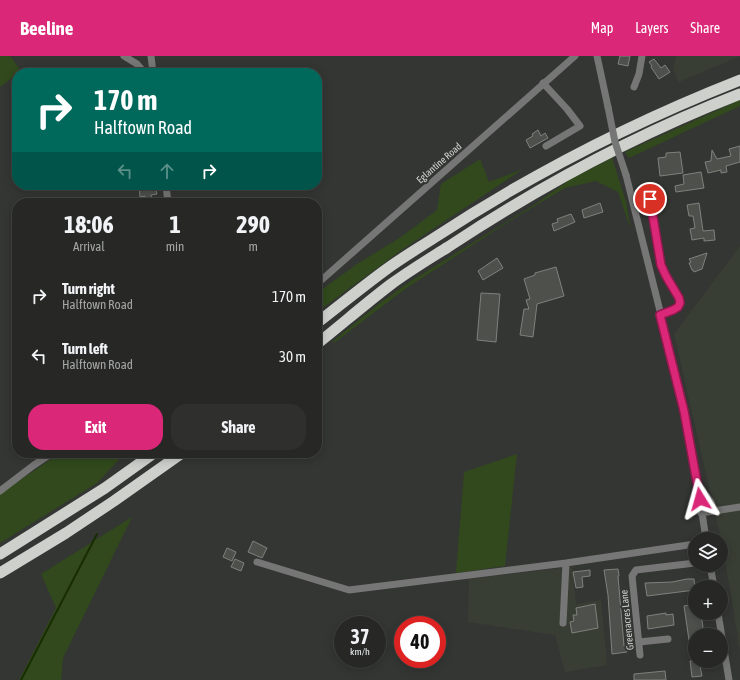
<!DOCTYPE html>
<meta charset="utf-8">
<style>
:root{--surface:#272826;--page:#2f302e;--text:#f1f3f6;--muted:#a4a6a7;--line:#434443;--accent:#db2777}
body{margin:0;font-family:"Asap Condensed",sans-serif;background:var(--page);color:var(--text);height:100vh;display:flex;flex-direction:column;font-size:15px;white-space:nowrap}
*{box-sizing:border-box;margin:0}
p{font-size:13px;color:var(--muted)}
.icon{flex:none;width:22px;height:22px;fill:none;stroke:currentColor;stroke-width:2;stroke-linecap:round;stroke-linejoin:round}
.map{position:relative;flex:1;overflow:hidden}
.drawer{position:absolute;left:12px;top:142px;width:310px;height:260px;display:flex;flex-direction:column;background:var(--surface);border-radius:16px;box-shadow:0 2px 10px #0003,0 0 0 1px var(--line)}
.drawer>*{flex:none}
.top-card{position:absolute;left:12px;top:12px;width:310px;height:122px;border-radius:16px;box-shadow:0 2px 10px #0003,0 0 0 1px var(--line);background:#00695c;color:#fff;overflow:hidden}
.tools{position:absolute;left:688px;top:476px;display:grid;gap:8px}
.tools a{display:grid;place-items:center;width:40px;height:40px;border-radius:50%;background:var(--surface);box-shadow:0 2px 10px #0003,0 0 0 1px var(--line);font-size:20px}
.speed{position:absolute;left:334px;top:560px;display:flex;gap:8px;font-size:20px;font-weight:700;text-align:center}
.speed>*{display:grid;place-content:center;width:52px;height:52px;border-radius:50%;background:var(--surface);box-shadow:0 2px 10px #0003,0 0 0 1px var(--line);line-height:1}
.speed small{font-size:10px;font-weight:400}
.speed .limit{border:6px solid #d22;background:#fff;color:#111}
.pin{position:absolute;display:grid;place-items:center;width:34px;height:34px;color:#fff;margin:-17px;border:2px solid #fff;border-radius:50%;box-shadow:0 1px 4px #0007}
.me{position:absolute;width:44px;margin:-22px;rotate:352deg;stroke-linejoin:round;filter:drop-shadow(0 0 3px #0008)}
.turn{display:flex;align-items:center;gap:14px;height:84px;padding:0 16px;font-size:18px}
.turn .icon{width:52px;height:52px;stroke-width:2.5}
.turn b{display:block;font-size:28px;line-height:34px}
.lanes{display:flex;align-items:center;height:38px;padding:0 16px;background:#0003;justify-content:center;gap:20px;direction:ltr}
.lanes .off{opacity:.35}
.eta{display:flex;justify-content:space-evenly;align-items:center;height:68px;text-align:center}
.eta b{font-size:24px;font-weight:700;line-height:28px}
.button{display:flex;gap:8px;margin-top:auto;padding:8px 16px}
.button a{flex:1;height:46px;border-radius:16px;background:var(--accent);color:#fff;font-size:16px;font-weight:700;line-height:46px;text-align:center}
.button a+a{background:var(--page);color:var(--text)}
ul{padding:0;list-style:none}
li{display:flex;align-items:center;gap:12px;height:60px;padding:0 16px}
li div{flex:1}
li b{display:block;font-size:15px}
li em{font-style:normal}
header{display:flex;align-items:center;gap:24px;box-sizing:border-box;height:56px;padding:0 20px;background:var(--accent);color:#fff}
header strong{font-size:19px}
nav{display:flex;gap:22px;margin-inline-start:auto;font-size:14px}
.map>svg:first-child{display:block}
</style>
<header>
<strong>Beeline</strong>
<nav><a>Map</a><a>Layers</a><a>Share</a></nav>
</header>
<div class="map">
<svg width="740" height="624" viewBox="0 0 740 624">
<rect width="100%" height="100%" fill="#343633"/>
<path fill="#393e35" d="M676,0h64l-61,26 -6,-12z
M740,190v405l-13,-80 -6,-32 -47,-205z
M572,511l4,37 25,-4 6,65 -42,7 -10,-37 -87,-13 1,-43z"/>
<path fill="#31491c" d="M0,0h10l11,15 -21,16z
M740,44v6l-111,52 -4,-6z
M612,102l14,44 5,28 -13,-38 -22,-11 -31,7 -57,34 -103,67 -71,54 -1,-2 47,-38 31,-22 126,-78 32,-23z
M480,103l9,23 34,-13 -120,80 -86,63v-19l40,-29 44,-27 36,-27 4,-26z
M60,397h65l-28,30 -97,60v-49z
M517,398l-12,112 -49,7 8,-101z
M132,461l-69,141 -2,22h-42l37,-72 -15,-34z"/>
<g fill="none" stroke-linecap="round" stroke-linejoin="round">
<path stroke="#182d02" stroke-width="2" d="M21,624l76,-146"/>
</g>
<path fill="#4e504c" stroke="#7f817d" d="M620,0h10l-2,10 -10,-2z
M654,3l7,9 4,-3 5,7 -11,7 -8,-12 1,-1 -3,-4z
M538,74l3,6 4,-3 3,5 -18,10 -4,-8 7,-4 -1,-2z
M740,90v16l-14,4 1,6 -6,1v-3l-13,3 -3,-11 6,-1 1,-11 5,9 14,-3 -2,-7z
M680,96l3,21 -23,3 -2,-18 8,-1v-4z
M701,116l3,16 -28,4 -1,-6 9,-2 -1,-9z
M139,129h16l2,9 -6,1 1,6 -6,1 -1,-6 -5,1z
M600,147l3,9 -19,6 -2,-8z
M699,147l4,28 11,-1 1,10 -11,1v-3l-12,2 -2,-11 5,-1 -2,-12h-4l-2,-11z
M571,158l4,8 -21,9 -2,-7 6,-2 -1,-3z
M707,197l-5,16 -8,3 -1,-2h-1l-3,-7 2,-1 -2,-3z
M497,202l6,10 -20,12 -5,-9z
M556,211l8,29 -27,8 -4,33 -13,-2 4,-26h5l-3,-9 4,-1 -6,-20 11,-4v-2z
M481,237l19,1 -4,48 -19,-2z
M253,485l14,7 -5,10 -14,-6z
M227,492l9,4 -4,9 -9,-4z
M235,503l9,4 -3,8 -10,-4z
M618,513l1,7h-1l6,70h2l1,6 -15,2 -4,-59 -4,-25z
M590,514v6l-8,1 1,10 -7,1 -3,-16z
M687,523h7l1,11 -48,6 -2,-13 27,-1z
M595,548l3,24 -26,5 -2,-11 4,-1 -1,-6h4l-1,-7z
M695,548v9h6l3,22h-9v4l-6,1 -5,-34z
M666,557v2l7,-1 1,11 -26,4 -1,-13z
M690,605h9l3,15 -10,1z
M665,615l1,9h-32v-6z"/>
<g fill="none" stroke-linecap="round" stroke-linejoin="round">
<path stroke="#757675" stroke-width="7" d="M124,0l13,8 8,9
M151,0l2,17
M597,0l11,51
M543,27l24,26 13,17 -34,20
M634,31l5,-13 3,-18
M626,119l59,236 10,56 11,72
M166,129l2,18
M651,143l10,66 5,11 13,22 1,5 -2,4 -5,3 -13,5
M317,228l258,-228
M698,429l13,17 4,9
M0,435l34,-26 18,-12
M701,457l39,-6
M257,506l92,28 217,-27 129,-19
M710,509l4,22
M718,557l11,67
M563,567l3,-60
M639,586l29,-3
M640,599l-8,-79 4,-6 59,-7"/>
<path stroke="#cdd0cb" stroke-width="11" d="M317,267c22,-17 44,-35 67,-52 16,-12 33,-22 50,-33 96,-63 199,-116 306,-158
M317,288c24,-19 48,-40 73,-59 19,-14 39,-26 58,-38 92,-61 189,-113 292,-153
M0,498l105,-66 49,-35
M0,517l66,-40 48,-32 68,-48"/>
<path stroke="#757675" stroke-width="7" d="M608,51l7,35 11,33"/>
</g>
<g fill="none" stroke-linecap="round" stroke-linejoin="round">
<g stroke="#8e194d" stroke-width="10">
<path id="route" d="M650,143l11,66 5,11 13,22 1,5 -2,4 -5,3 -13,5 24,96 16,88"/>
</g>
<use href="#route" stroke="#db2777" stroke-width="7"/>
</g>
<g text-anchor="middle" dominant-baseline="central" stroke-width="4" stroke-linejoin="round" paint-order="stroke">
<g font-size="10" fill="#d2d4d1" stroke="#343633">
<text transform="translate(439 107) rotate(-41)">Eglantine Road</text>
<text transform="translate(627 564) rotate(-96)">Greenacres Lane</text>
</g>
</g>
</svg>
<div class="tools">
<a><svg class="icon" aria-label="layers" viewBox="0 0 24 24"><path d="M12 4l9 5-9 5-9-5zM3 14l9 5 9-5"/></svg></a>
<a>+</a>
<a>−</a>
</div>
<div class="speed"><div>37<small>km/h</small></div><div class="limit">40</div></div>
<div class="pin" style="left:650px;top:143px;background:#d93025"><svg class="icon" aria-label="arrive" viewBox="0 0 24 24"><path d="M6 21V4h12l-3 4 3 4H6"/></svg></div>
<svg class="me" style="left:700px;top:443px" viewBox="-20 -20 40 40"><path d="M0-17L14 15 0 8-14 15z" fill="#db2777" stroke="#fff" stroke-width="4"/></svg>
<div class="top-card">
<div class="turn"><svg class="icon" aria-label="right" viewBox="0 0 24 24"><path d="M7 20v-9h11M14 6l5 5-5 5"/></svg><div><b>170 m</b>Halftown Road</div></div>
<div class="lanes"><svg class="icon off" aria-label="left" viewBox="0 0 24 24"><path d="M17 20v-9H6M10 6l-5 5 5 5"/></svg><svg class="icon off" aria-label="ahead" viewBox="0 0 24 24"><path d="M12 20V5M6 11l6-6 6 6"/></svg><svg class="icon" aria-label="right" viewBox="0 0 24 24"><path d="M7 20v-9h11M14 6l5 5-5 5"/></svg></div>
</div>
<section class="drawer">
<div class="eta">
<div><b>18:06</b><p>Arrival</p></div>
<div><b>1</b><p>min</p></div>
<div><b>290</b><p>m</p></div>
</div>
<ul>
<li><svg class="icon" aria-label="right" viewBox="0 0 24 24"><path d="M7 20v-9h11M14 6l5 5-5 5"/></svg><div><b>Turn right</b><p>Halftown Road</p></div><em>170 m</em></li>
<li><svg class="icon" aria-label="left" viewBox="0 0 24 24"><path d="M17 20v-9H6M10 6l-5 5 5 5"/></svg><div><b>Turn left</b><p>Halftown Road</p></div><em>30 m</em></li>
</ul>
<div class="button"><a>Exit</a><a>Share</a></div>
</section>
</div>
